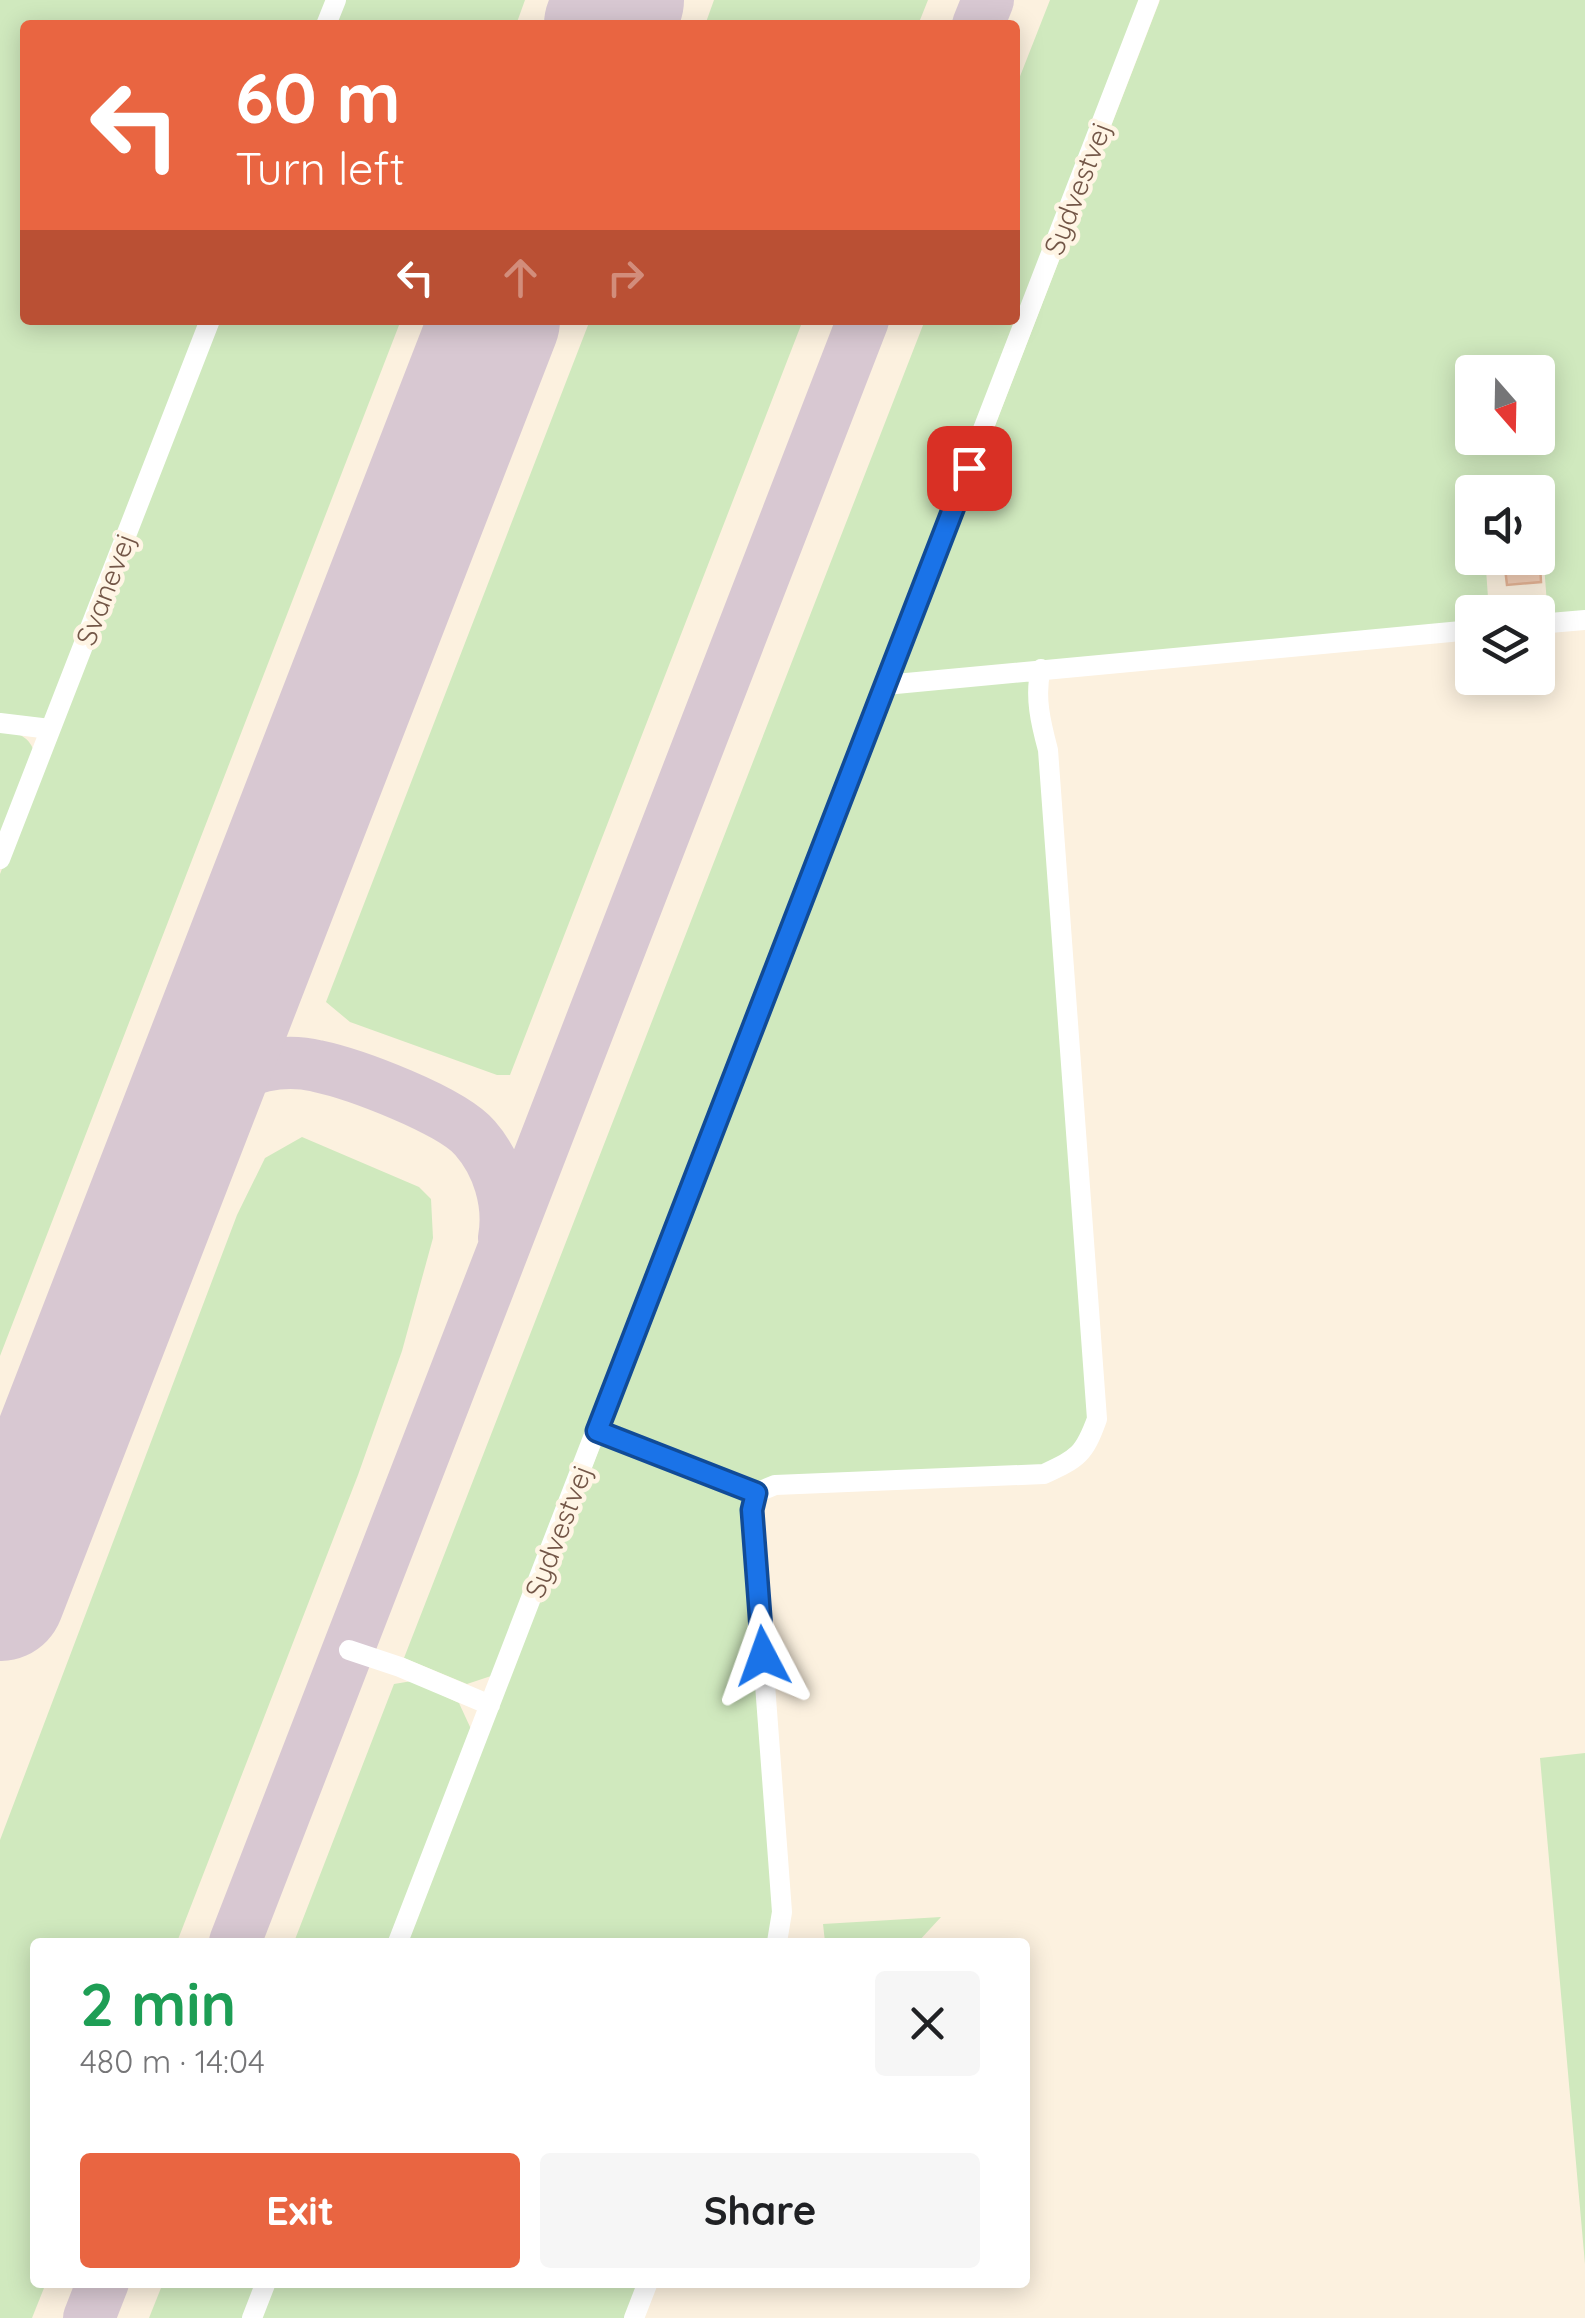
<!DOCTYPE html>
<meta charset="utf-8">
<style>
:root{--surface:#fff;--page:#f6f6f6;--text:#202124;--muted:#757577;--accent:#e96541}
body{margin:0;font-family:Quicksand,sans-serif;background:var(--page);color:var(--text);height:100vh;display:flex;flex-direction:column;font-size:38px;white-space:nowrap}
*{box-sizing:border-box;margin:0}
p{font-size:32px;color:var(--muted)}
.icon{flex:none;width:55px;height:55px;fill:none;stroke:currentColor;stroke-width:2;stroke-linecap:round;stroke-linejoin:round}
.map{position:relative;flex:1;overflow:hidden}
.panel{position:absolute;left:30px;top:1938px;width:1000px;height:350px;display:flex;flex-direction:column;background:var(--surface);border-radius:10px;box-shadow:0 5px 25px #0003}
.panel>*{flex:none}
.guide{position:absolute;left:20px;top:20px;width:1000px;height:305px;border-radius:10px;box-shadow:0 5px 25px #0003;background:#e96541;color:#fff;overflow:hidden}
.needle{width:65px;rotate:160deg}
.fabs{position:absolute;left:1455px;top:355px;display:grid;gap:20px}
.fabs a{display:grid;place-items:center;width:100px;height:100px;border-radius:10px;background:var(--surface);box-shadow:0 5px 25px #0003;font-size:50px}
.pin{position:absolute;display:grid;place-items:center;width:85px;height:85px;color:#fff;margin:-42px;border-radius:20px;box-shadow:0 5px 15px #0006}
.me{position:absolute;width:110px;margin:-55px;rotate:356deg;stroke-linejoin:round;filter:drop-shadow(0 0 8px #0008)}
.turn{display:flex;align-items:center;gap:35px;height:210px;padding:0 50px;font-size:45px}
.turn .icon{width:130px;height:130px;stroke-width:2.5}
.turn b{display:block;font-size:70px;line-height:85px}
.lanes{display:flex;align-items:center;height:95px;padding:0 50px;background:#0003;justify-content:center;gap:50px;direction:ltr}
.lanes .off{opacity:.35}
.round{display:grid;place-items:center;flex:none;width:105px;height:105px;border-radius:10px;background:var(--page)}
.head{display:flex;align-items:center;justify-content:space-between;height:170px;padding:0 50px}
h1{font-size:60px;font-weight:700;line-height:75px;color:#1e9e55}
.button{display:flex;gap:20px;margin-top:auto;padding:20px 50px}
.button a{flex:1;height:115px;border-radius:10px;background:var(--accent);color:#fff;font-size:40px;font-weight:700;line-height:115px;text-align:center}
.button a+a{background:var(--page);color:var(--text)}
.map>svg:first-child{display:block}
</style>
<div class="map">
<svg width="1585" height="2318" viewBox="0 0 1585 2318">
<rect width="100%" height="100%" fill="#fcf1df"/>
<path fill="#d0e9be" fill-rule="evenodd" d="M0,0h329l-9,25h-295v295h179l-155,396 -8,7 -41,-5z
M339,0h186l-9,25h-187z
M714,0h214l-10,25h-213z
M1050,0h89l-645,1675 -27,9 -63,-26 521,-1338h90v-231z
M1160,0h425v615l-37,3 -4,-54 -58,5 3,43h-17v12l-570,53 -3,-4zM1472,372h66v66h-66zM1472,492h66v66h-66z
M215,320h186l-401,1036v-482z
M590,320h213l-293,755h-13l-147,-53 -24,-20z
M1031,675l11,83 50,661 -5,17 -43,32 -287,17 -148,-58 282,-738z
M0,728c18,6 30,7 35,27l-35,89z
M302,1137l117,50 12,12 2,39 -31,113 -44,124 -181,467h-142v340l11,1 -14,35h-32v-478l237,-625 28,-57z
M603,1439l145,57 27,367 -3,79h-366z
M412,1681l47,22 12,26 -81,213h-96l100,-258z
M1585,1753v511l-45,-506z
M941,1917l-23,25h-93l-2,-18z
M163,2283h94l-14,35h-94z
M272,2283h370l-14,35h-370z"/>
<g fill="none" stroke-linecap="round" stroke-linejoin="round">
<path stroke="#d8c8d2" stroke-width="52" d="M978,25l10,-25
M187,1114c24,-19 46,-41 77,-48 17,-4 36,-4 53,0 38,8 134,44 158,72 23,26 35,65 29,100
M235,1942l628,-1622
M89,2318l14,-36"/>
<path stroke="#d8c8d2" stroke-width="130" d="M609,25l10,-25
M0,1596l495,-1276"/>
</g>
<path fill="#f2ceb6" stroke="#e5b496" stroke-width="2.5" d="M1540,565l1,17 -34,3 -2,-17z"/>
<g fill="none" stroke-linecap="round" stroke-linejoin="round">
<path stroke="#fff" stroke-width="20" d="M326,25l10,-25
M1538,624l47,-4
M885,685l587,-55
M0,723l50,6
M0,859l210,-539
M597,1431l159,62 -4,17 30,402 -5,30
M756,1493l19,-8 269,-11c34,-16 40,-19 53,-55l-49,-669c-7,-26 -14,-54 -7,-81
M349,1650l51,17 90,38
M398,1942l751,-1942
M252,2318l14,-36
M634,2318l14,-36"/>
</g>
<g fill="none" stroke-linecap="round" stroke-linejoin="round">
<g stroke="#114b97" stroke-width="25">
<path id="route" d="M763,1656l-11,-146 4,-17 -159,-62 372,-963"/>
</g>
<use href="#route" stroke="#1a73e8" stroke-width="18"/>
</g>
<g text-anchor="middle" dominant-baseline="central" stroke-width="9" stroke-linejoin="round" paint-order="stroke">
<g font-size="28" fill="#735647" stroke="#fff5e5">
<text transform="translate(1077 188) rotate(-69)">Sydvestvej</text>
<text transform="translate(105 589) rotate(-69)">Svanevej</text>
<text transform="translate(558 1531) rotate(-69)">Sydvestvej</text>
</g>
</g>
</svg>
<div class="fabs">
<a><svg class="needle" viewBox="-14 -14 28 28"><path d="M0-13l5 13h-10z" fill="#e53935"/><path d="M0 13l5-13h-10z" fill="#757577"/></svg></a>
<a><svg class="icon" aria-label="sound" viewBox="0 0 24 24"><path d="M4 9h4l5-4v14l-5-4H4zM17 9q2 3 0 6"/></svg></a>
<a><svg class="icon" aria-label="layers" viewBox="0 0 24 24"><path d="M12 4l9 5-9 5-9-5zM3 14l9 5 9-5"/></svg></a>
</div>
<div class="pin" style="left:969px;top:468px;background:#d93025"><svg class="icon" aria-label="arrive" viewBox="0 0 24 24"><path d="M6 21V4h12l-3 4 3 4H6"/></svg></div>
<svg class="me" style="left:763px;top:1656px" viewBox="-20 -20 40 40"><path d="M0-17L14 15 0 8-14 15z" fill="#1a73e8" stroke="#fff" stroke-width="4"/></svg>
<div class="guide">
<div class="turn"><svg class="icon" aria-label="left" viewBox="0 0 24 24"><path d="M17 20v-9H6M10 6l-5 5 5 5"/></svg><div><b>60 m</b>Turn left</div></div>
<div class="lanes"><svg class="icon" aria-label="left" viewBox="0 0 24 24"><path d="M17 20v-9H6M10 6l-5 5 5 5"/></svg><svg class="icon off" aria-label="ahead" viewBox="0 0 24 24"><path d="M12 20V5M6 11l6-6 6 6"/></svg><svg class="icon off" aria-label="right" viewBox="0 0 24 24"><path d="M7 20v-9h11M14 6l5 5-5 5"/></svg></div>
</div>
<section class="panel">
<div class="head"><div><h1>2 min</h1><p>480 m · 14:04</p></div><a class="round"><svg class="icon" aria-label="close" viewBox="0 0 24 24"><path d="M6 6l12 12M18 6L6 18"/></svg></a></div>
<div class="button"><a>Exit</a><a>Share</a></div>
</section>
</div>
